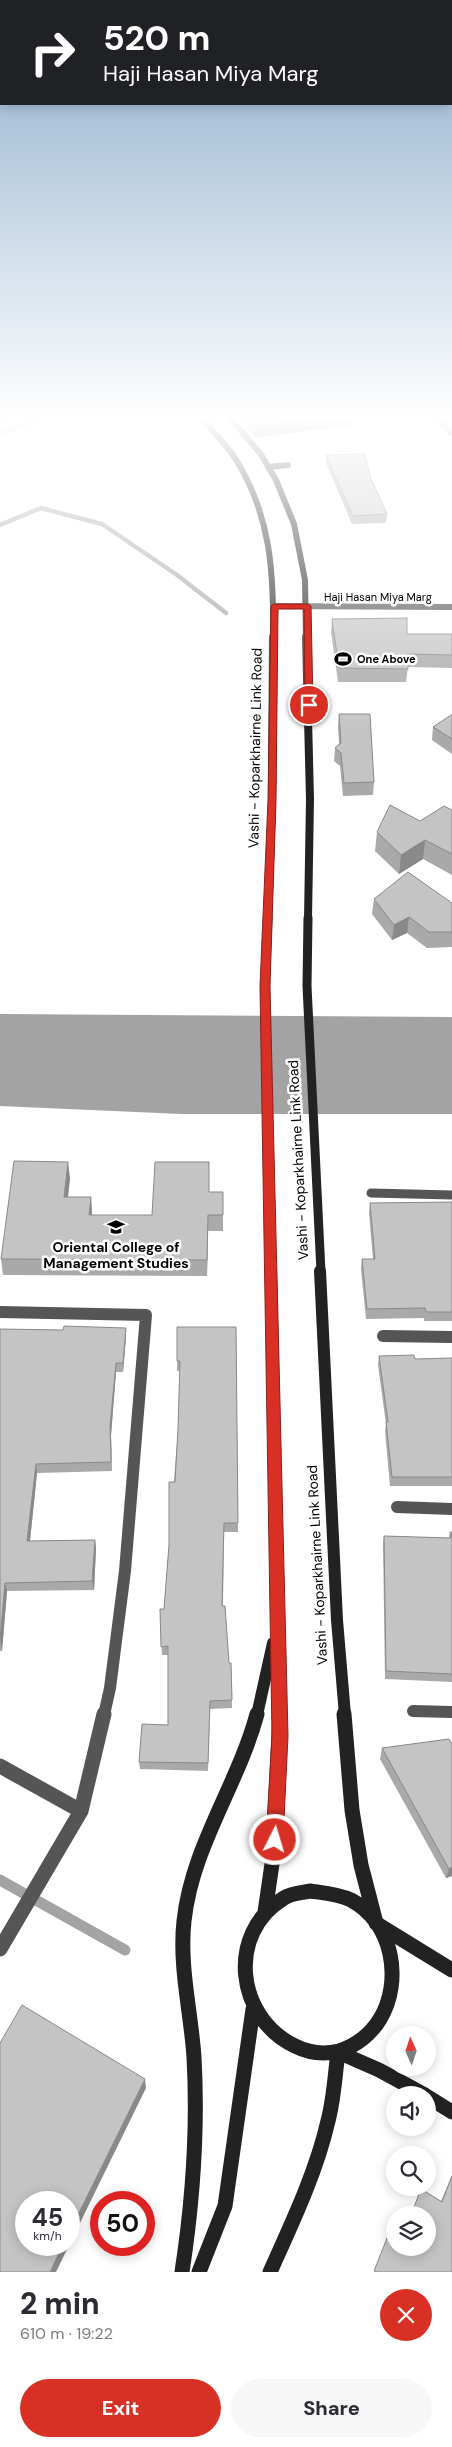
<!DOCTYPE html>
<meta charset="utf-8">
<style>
:root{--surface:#fff;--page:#f7f7f7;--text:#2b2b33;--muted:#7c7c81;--accent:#d93025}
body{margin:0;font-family:"DM Sans",sans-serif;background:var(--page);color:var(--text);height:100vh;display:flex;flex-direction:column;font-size:19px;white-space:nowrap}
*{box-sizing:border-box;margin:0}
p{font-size:16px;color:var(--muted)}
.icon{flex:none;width:28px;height:28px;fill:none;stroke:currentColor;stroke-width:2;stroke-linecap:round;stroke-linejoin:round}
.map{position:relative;height:2272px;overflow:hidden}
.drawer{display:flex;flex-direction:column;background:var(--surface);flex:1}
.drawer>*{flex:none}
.hud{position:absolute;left:0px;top:0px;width:452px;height:105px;box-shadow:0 2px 12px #0003;background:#202124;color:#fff;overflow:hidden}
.needle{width:32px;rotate:357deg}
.tools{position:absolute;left:386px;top:2026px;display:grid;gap:10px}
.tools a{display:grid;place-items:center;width:50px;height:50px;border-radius:50%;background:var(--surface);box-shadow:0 2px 12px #0003;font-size:25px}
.speed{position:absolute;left:15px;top:2191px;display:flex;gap:10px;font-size:25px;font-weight:700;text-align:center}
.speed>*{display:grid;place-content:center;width:65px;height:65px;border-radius:50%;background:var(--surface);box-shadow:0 2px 12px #0003;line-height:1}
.speed small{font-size:12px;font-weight:400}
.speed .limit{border:8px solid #d22;background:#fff;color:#111}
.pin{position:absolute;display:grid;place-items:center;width:42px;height:42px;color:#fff;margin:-21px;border:2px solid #fff;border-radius:50%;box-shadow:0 1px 5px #0007}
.me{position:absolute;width:55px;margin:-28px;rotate:5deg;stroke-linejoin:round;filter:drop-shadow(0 0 4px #0008)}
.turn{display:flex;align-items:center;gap:18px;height:105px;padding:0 20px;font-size:22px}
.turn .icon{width:65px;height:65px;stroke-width:2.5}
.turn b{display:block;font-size:35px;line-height:42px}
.round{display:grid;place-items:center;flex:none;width:52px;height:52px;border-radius:26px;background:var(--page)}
.head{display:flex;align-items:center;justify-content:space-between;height:85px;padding:0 20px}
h1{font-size:30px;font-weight:800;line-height:38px}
.primary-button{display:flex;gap:10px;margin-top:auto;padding:10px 20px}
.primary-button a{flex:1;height:58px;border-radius:30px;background:var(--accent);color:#fff;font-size:20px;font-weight:800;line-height:58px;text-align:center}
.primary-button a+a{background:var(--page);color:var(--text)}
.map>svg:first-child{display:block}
</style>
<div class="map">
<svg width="452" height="2272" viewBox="0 0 452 2272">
<rect width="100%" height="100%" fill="#fff"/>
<path fill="#a3a3a3" d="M0,1014l452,3v97h-271l-181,-8z"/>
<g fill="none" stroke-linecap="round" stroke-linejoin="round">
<path stroke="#a3a3a3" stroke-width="4.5" d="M0,434l44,-17 30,-3
M0,525l41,-17 61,16 75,51 49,38"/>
<path stroke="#a3a3a3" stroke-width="11" d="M0,1880l125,70"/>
<path stroke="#555" stroke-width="6" d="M432,414l20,19
M0,415l4,5
M274,606l178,1"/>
<path stroke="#555" stroke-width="9" d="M371,1193l81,2"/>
<path stroke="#555" stroke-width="12" d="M0,1312l146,3 -21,256 -15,117 -6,27
M383,1336l69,1
M397,1507l55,2
M413,1711l39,1"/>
<path stroke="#555" stroke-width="15" d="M0,1766l81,45
M0,1949l81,-138 23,-97"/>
<path stroke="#222" stroke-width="6" d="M198,414c12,14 26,28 37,44 36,57 39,115 38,180
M227,414l33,39 16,27 18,44 11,56 1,58
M268,467l20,-2"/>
<path stroke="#222" stroke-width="8" d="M306,637l4,162 -2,120
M268,919l4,-119 1,-163"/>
<path stroke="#222" stroke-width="9" d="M268,918l-3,68 6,286
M308,918l-1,68 14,286"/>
<path stroke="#222" stroke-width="12" d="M271,1271l9,444
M320,1271l17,349 8,95
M257,1715l16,-72"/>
<path stroke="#222" stroke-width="15" d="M344,1714l8,96 9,55 15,58
M310,1891c14,2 28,3 41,9 42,22 52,81 29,119 -9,15 -24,27 -41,32 -16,4 -30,2 -44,-5 -59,-28 -69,-113 -11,-148 8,-5 18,-5 26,-7z
M265,1912l8,-55 7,-143
M377,1924l75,46
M338,2052l41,18 46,25
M428,2097l24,15
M182,2272c11,-72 16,-143 12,-215 -3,-45 -15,-91 -10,-136 8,-75 54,-136 73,-207
M199,2272l26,-66 28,-197
M270,2272c22,-49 46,-99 58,-151 6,-23 7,-46 10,-69"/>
</g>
<path fill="#a9a9a9" d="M242,414h112l-1,11 -98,13 -13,-17z
M326,455l45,24 16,35 -1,9 -34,1 -26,-61z
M332,619l75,15h45v34l-44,-1 -2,15h-68l-7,-50z
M339,714l35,68 -1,13 -30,1 -3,-30 -6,-5 1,-13 4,-4 -1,-18z
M452,715v39l-20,-14 1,-13z
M452,810v65l-29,-16 -24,15 -24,-23 2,-19 43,-11z
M374,899l78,4v44l-25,1 -20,-15 -15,7 -20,-26z
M70,1178l-2,19h23l1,18h60l57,-23h14v39h-15l-1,45 -204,-1 -2,-16z
M452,1202v119h-28v-3l-58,1 -5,-50 1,-10h11l-4,-46 1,-10z
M236,1327l2,205h-14l-1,74 6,57h2l1,45 -22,1 -2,62 -68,-2 -1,-7 29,-37v-70h-6l-2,-46h4l14,-180 2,-58h-3v-10z
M126,1328v9l-3,35h-7l-5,63 1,36 -75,2 -7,68 65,-1 1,9 -2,41 -87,1 -5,60h-2v-322l63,1z
M379,1356l36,3 37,-1v128h-62l-5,-55 1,-7 -8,-59z
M450,1532h2v150l-67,-3 -2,-135 1,-8 65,2z
M449,1739l3,137 -6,2 -66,-119 2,-11z
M452,2175v97h-78l15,-39 6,15 33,-33h-17l10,-26 20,12z"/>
<path fill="#898989" d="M354,414l-1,11 -98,13 1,-12z
M425,840l-2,19 -24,15 2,-19z
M409,917l-2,16 -15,7 2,-15z
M68,1162l2,16 -4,35 -2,-16z
M91,1197l1,16 -2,18 -1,-16z
M208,1215v16l-1,45v-16z
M126,1328v9l-3,35v-9z
M116,1363v9l-5,63 1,36 -2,-45z
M36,1464l1,9 -8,77 -2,-9z
M95,1540l1,9 -2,41 -2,-9z
M5,1583l2,8 -5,60 -2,-11z
M452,1867v9l-6,2 3,-9z
M145,2079l1,9 -90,184h-6l13,-27h6v-12z"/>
<path fill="#c4c4c4" stroke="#898989" d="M245,414h108l-97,12z
M365,454l6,25 16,35 -34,2 -27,-61z
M407,618v16h45v21l-45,-1 1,15 -69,-1 -7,-49z
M339,714h31l4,68 -30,1 -3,-30 -6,-5 6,-5z
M451,715h1v24l-19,-12z
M390,805l30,16 24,-15 8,4v44l-27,-14 -24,15 -24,-23z
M408,872l44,31v29h-23l-20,-15 -15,8 -20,-26z
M14,1161l54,1 -4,35h27l-2,18h63l3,-53h54v30h14v23h-15l-1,45 -206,-1z
M452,1202v110h-26l-1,-4 -58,1 -5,-50h13l-5,-56z
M64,1326l62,2 -3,35h-7l-6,63 1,36 -75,2 -9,77 68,-1 -3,41 -87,2 -5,57v-311l63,1z
M177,1327h59l2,196h-14l-2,83h3l4,57h2l1,37 -22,1 -2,62 -69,-1 3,-38 26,1v-79l-7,1 -1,-38h4l5,-64v-63h6l3,-53 2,-68h-3z
M414,1355l1,4 37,-1v119h-60l-6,-55h2l-9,-66z
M450,1532h2v142l-66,-3 -2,-135 67,2z
M449,1739l3,5v123l-3,2 -67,-121z
M22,2005l123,74 -76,154v-31h-43v43h37l-13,27h-50v-229z
M452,2176v96h-75l-3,-1 15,-38 6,4v11h33v-33h-17l10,-26 21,13z"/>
<linearGradient id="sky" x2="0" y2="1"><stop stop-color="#8cadcc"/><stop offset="0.57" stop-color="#fff"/><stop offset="1" stop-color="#fff" stop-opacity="0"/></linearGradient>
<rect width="452" height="732" fill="url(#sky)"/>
<path fill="#d93025" stroke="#8d1f18" d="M274,604h34l3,2 2,99 -4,2 -4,-2 -1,-96h-26l-2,191 -6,186 18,750 -5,104 -3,6 -5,2 -6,-2 -3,-6 6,-104 -12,-750 8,-186 3,-194z"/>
<defs>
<g id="stadium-bare" transform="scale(1.35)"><path d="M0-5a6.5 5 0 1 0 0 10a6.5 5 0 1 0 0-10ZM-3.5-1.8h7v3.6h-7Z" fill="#000" stroke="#fff" stroke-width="2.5" paint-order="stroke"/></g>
<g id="university-bare" transform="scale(1.35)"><path d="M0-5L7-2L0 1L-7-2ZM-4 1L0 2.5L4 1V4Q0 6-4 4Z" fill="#000" stroke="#fff" stroke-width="2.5" paint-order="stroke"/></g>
</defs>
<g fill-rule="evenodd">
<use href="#stadium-bare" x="343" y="659"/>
<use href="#university-bare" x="116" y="1227"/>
</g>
<g text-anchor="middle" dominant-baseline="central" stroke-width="5" stroke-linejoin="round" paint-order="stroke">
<g font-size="11" fill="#000" stroke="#fff">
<text x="378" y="597">Haji Hasan Miya Marg</text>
</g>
<g font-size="11" font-weight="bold" fill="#000" stroke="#fff" text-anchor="start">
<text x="357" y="659">One Above</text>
</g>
<g font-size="14" fill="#000" stroke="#fff">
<text transform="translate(255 748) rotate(-89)">Vashi - Koparkhairne Link Road</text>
<text transform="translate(298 1160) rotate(-93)">Vashi - Koparkhairne Link Road</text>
<text transform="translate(317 1565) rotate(-93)">Vashi - Koparkhairne Link Road</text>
</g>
<g font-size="14" font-weight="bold" fill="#000" stroke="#fff">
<text x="116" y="1247">Oriental College of<tspan x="116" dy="16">Management Studies</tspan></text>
</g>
</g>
</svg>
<div class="tools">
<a><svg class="needle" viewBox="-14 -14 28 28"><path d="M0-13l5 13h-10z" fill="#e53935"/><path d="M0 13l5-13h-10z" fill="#7c7c81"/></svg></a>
<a><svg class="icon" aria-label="sound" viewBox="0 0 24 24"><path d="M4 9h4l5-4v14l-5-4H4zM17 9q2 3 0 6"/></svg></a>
<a><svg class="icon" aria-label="search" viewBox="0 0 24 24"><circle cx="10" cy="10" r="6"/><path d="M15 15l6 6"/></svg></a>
<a><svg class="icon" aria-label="layers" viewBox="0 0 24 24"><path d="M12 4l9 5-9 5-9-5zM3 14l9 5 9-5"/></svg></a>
</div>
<div class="speed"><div>45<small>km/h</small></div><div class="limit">50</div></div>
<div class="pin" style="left:309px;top:705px;background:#d93025"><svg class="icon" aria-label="arrive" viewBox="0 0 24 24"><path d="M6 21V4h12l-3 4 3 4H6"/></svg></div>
<svg class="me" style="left:275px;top:1840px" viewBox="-20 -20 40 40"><circle r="17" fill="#d93025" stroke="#fff" stroke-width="3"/><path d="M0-11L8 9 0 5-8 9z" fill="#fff"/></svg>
<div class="hud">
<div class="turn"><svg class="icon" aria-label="right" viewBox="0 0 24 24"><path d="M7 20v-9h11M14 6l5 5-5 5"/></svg><div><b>520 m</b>Haji Hasan Miya Marg</div></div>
</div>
</div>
<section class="drawer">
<div class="head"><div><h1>2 min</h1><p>610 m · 19:22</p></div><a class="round" style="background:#d93025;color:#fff"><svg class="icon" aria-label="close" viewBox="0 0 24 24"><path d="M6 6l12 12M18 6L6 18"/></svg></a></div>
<div class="primary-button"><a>Exit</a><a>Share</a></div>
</section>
